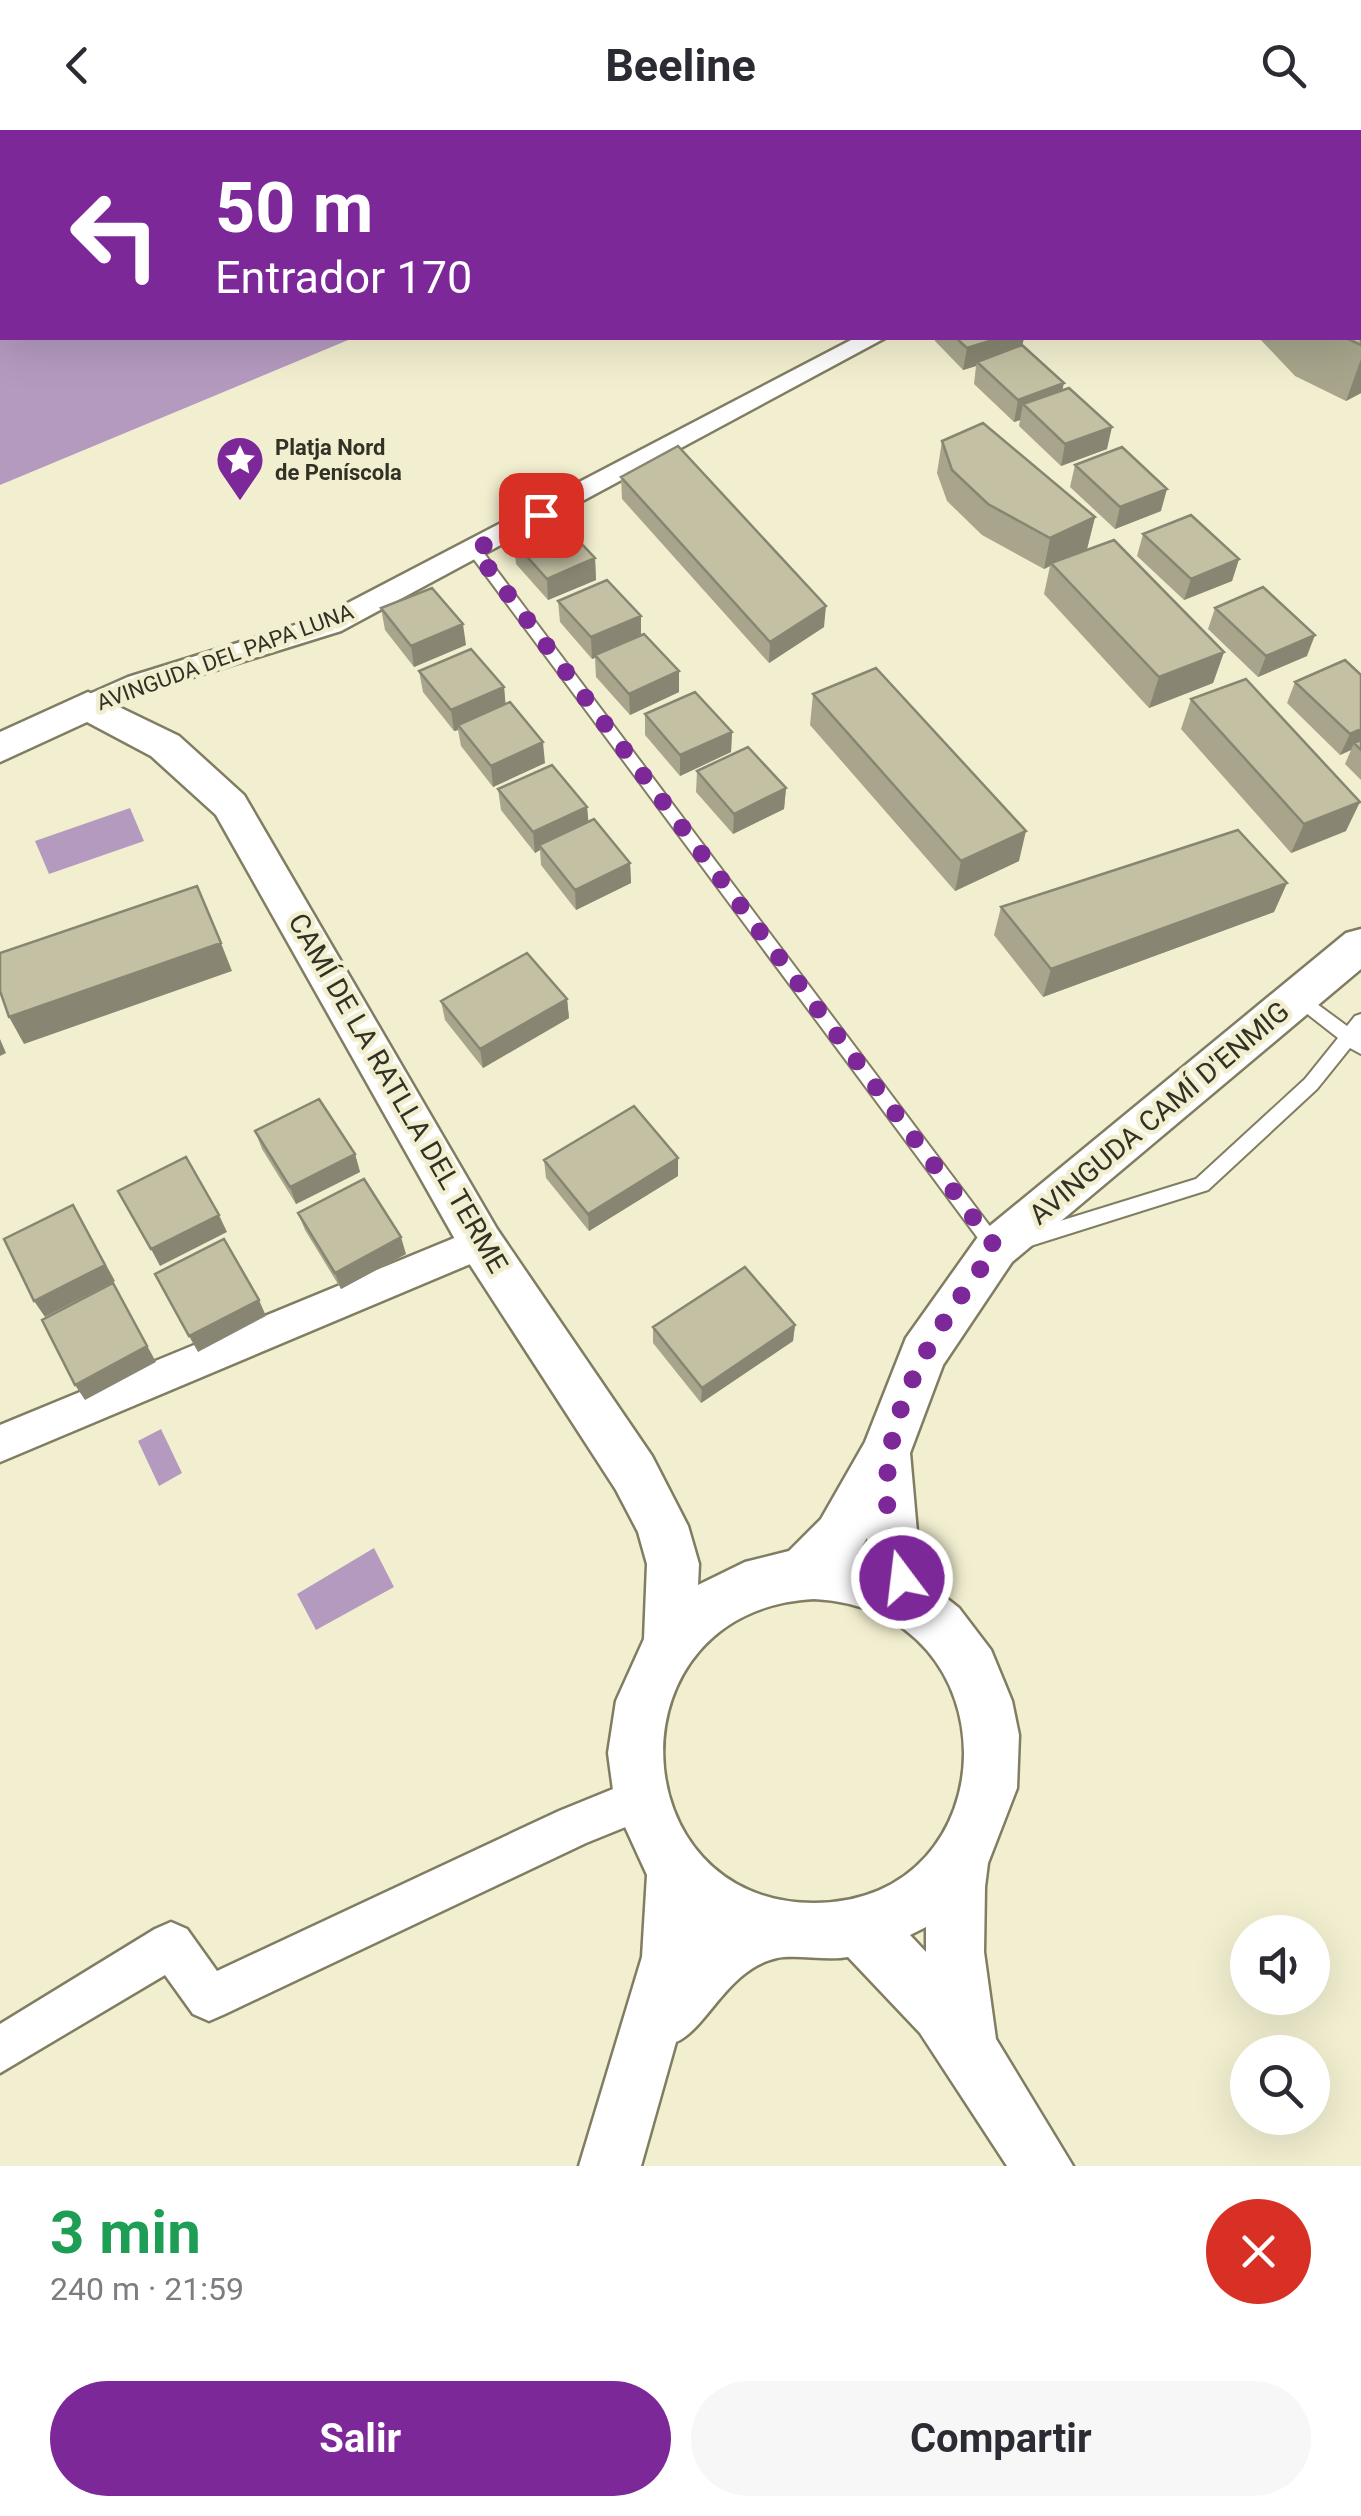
<!DOCTYPE html>
<html lang="es">
<meta charset="utf-8">
<style>
:root{--surface:#fff;--page:#f7f7f7;--text:#2b2b33;--muted:#7c7c81;--accent:#7c2898}
body{margin:0;font-family:Roboto,sans-serif;background:var(--page);color:var(--text);height:100vh;display:flex;flex-direction:column;font-size:38px;white-space:nowrap}
*{box-sizing:border-box;margin:0}
p{font-size:32px;color:var(--muted)}
.icon{flex:none;width:55px;height:55px;fill:none;stroke:currentColor;stroke-width:2;stroke-linecap:round;stroke-linejoin:round}
.map{position:relative;height:2036px;overflow:hidden}
.drawer{display:flex;flex-direction:column;background:var(--surface);flex:1}
.drawer>*{flex:none}
.hud{position:absolute;left:0px;top:0px;width:1362px;height:210px;box-shadow:0 10px 40px #0002;background:#7c2898;color:#fff;overflow:hidden}
.controls{position:absolute;left:1230px;top:1785px;display:grid;gap:20px}
.controls a{display:grid;place-items:center;width:100px;height:100px;border-radius:50%;background:var(--surface);box-shadow:0 10px 40px #0002;font-size:50px}
.pin{position:absolute;display:grid;place-items:center;width:85px;height:85px;color:#fff;margin:-42px;border-radius:20px;box-shadow:0 5px 15px #0006}
.me{position:absolute;width:110px;margin:-55px;rotate:345deg;stroke-linejoin:round;filter:drop-shadow(0 0 8px #0008)}
.turn{display:flex;align-items:center;gap:35px;height:210px;padding:0 50px;font-size:45px}
.turn .icon{width:130px;height:130px;stroke-width:2.5}
.turn b{display:block;font-size:70px;line-height:85px}
.round{display:grid;place-items:center;flex:none;width:105px;height:105px;border-radius:52px;background:var(--page)}
.head{display:flex;align-items:center;justify-content:space-between;height:170px;padding:0 50px}
h1{font-size:60px;font-weight:700;line-height:75px;color:#1e9e55}
.primary-button{display:flex;gap:20px;margin-top:auto;padding:20px 50px}
.primary-button a{flex:1;height:115px;border-radius:60px;background:var(--accent);color:#fff;font-size:40px;font-weight:700;line-height:115px;text-align:center}
.primary-button a+a{background:var(--page);color:var(--text)}
header{display:flex;justify-content:space-between;align-items:center;height:130px;padding:0 50px;background:var(--surface);font-size:45px;font-weight:700}
.map>svg:first-child{display:block}
</style>
<header><svg class="icon" aria-label="back" viewBox="0 0 24 24"><path d="M15 5l-7 7 7 7"/></svg>Beeline<svg class="icon" aria-label="search" viewBox="0 0 24 24"><circle cx="10" cy="10" r="6"/><path d="M15 15l6 6"/></svg></header>
<div class="map">
<svg width="1361" height="2036" viewBox="0 0 1361 2036">
<rect width="100%" height="100%" fill="#f2efd0"/>
<path fill="#b49abf" d="M0,0h796l-794,2v206h351l-353,147z
M130,678l14,33 -95,33 -14,-33z
M161,1299l21,44 -23,13 -21,-45z
M374,1418l20,39 -78,43 -19,-36z"/>
<g fill="none" stroke-linecap="round" stroke-linejoin="round">
<g stroke="#807d62" stroke-width="4">
<path id="service" d="M475,416l5,2 521,693 3,6 -3,6 -6,2 -6,-2 -519,-699v-6z
M1298,860l49,36 8,-10 6,-2v40l-11,-6 -33,41 -109,101 -184,58 -6,-2 -3,-6 3,-6 178,-55 109,-100 33,-41 -46,-36 -2,-5 2,-5z"/>
</g>
<g stroke="#807d62" stroke-width="5">
<path id="minor" d="M855,208h30l-544,293 -193,60 -60,26 -10,-4 -5,-7 5,-7 50,-22 193,-60z
M481,1097l13,5 5,11 -5,11 -494,208v-37z
M645,1646l15,7 7,15 -7,15 -74,30 -361,171 -16,7 -16,-7 -28,-39 -165,98v-49l155,-95 16,-7 16,7 30,42 342,-160z"/>
</g>
<g stroke="#807d62" stroke-width="5">
<path id="tertiary" d="M88,562l91,44 65,59 253,434 155,227 36,70 11,38 -1,21 47,-23 44,-11 32,-32 44,-77 41,-104 74,-104 366,-301 15,-4v40l-349,293 -69,103 -33,88 7,79 13,53 29,23 32,42 21,51 7,34 -2,53 -29,75 -3,24 -1,65 12,87 77,127h-66l-87,-133 -72,-76c-22,4 -52,-3 -71,1 -50,11 -70,71 -101,84l-35,124h-62l63,-209 5,-82 -32,-70 -7,-52 8,-52 28,-62 3,-75 -9,-32 -22,-42 -151,-233 -249,-442 -65,-59 -64,-34 -87,40v-30zM867,1408l4,20 -14,-4zM814,1469c203,10 197,304 0,304 -195,0 -207,-293 0,-304zM926,1797v25l-16,-17z"/>
</g>
<use href="#service" fill="#fff" fill-rule="evenodd"/>
<use href="#minor" fill="#fff" fill-rule="evenodd"/>
<use href="#tertiary" fill="#fff" fill-rule="evenodd"/>
</g>
<path fill="#a8a58c" d="M1317,0h44l-1,172v-170h-43z
M1361,176v87l-15,8 -51,-25 -36,-38h101z
M935,208h89l-2,7 40,45 45,59 -46,17 -42,-40 1,-6 -6,2 -40,-38 2,-18 -13,4 -28,-29z
M942,311l153,76 -8,32 -11,5 148,98 -11,31 -64,25 -105,-114 6,-28 -6,3 -62,-34 -35,-34 -10,-28z
M1075,335l86,46 -46,18 -45,-42z
M621,347l203,150 -55,36 -147,-164z
M1143,404l96,25 -7,22 -48,19 -47,-44z
M514,412l81,16 1,22 -48,20 -32,-36z
M558,471l83,15v19l38,36v21l-49,23 -34,-38 -1,-19 -3,1 -32,-37z
M381,478l85,37 -52,22 -29,-37z
M1215,478l92,48 -49,21 -50,-48z
M419,541l85,16 1,17 40,59 -52,24 -32,-41 -3,-16 -4,1 -31,-39z
M1361,545v105l-16,-16 6,-14 -11,5 -53,-52 8,-21z
M813,564l206,167 -64,30 -145,-166z
M1191,569l155,132 -55,22 -110,-124z
M645,584l87,18 -1,20 -51,24 -35,-41z
M697,641l89,17 -2,21 -51,25 -37,-42z
M498,659l89,18 1,15 42,41 1,20 -55,27 -35,-45 -1,-15 -5,3 -34,-43z
M1287,753l-13,29 -231,85 -49,-62 7,-28z
M567,869l2,19 -86,50 -38,-48 -4,-19z
M255,1001l100,23 5,18 -64,32 -34,-55z
M678,1028v18l-89,55 -43,-53 -2,-18z
M298,1083l108,41 -65,35 -36,-59z
M795,1195l-2,16 -92,62 -48,-60v-16z"/>
<path fill="#888672" d="M1360,123h1l-1,49z
M999,208h25l-3,13 -44,11 -1,4 -13,4 4,-22z
M1361,229v34l-15,8z
M1064,253l-5,22 -36,-1 -3,16 -6,2 4,-22z
M1112,297l-5,22 -46,17 4,-22z
M1167,359l-6,22 -46,18 5,-22z
M1095,387l-8,32 -34,16 -2,-2 -1,3 -6,3 6,-31z
M595,428l1,22 -48,20 -1,-21z
M1239,429l-7,22 -48,19 7,-21z
M826,476l-2,21 -55,36 1,-21z
M641,486v21l-49,22 -1,-22z
M463,494l3,21 -52,22 -3,-21z
M1315,505l-8,21 -49,21 8,-21z
M1224,522l-11,31 -64,25 10,-31z
M679,541v21l-49,23 -1,-21z
M504,557l2,21 -48,17v5l-4,1 -3,-21z
M1361,599v16l-7,-2 -3,7 -11,5 10,-21z
M732,602l-1,20 -51,24v-21z
M543,612l2,21 -52,24 -2,-21z
M786,658l-2,21 -51,25 1,-20z
M1360,672l-14,29 -55,22 13,-29z
M587,677l2,20 -50,18 1,5 -5,3 -2,-21z
M1026,701l-7,30 -64,30 6,-30z
M630,733l1,20 -55,27 -1,-20z
M1287,753l-13,29 -231,85 8,-28z
M221,813l11,28 -208,73 -15,-27z
M567,869l2,19 -86,50 -3,-19z
M0,909l6,14 -6,3z
M355,1024l5,18 -64,32 -6,-17z
M678,1028v18l-89,55 -1,-17z
M73,1075l42,76 -70,36 -11,-16z
M219,1085l8,17 -67,34 -9,-17z
M401,1107l5,17 -65,35 -6,-16z
M113,1153l43,79 -71,38 -10,-15z
M259,1170l7,16 -68,36 -9,-16z
M795,1195l-2,16 -92,62 1,-15z"/>
<path fill="#c3c0a3" stroke="#888672" stroke-width="2.5" d="M1360,13l1,1 -1,109z
M1360,175l1,1v39l-15,-7h14z
M956,208h43l-32,10z
M1022,215l42,38 -46,17 -41,-38z
M1069,258l43,39 -47,17 -42,-40z
M983,293l112,94 -45,21 -62,-34 -36,-34 -10,-29z
M678,316l148,160 -56,36 -149,-165z
M1122,317l45,42 -47,18 -45,-42z
M1191,385l48,44 -48,20 -48,-45z
M563,394l32,34 -48,21 -33,-37z
M1114,410l110,112 -65,25 -108,-114z
M607,450l34,36 -50,21 -33,-36z
M1263,457l52,48 -49,21 -51,-48z
M432,458l31,36 -52,22 -30,-38z
M644,504l35,37 -50,23 -34,-39z
M471,519l33,38 -53,23 -32,-39z
M1345,530l16,15v54l-11,5 -55,-52z
M876,538l150,163 -65,30 -148,-167z
M1246,549l114,123 -56,22 -113,-125z
M695,562l37,40 -52,23 -35,-41z
M510,572l33,40 -52,24 -33,-41z
M1361,610v10l-7,-7z
M748,617l38,41 -52,26 -37,-43z
M552,635l35,42 -54,25 -35,-43z
M594,689l36,44 -55,27 -36,-45z
M1238,700l49,53 -236,86 -50,-62z
M197,756l24,57 -212,74 -9,-26v-38z
M527,823l40,46 -87,50 -39,-48z
M319,969l36,55 -65,33 -35,-56z
M634,976l44,52 -90,56 -44,-54z
M186,1027l33,58 -68,34 -33,-58z
M364,1049l37,58 -66,36 -37,-60z
M73,1075l32,60 -71,36 -30,-62z
M224,1109l35,61 -70,36 -34,-62z
M745,1137l50,58 -93,63 -49,-61z
M113,1153l34,63 -72,39 -33,-65z"/>
<g fill="none" stroke-linecap="round" stroke-linejoin="round">
<path stroke="#7c2898" stroke-width="18" stroke-dasharray="0 32.4" d="M541,385l-66,35 521,698c-77,102 -139,199 -94,330"/>
</g>
<defs>
<g id="sight-pin" transform="scale(2.5)"><path d="M0 17L-7.5 6A9.5 9.5 0 1 1 7.5 6Z" fill="#7c2898" stroke="#f2efd0"/><path d="M0-6L1.8-2.2L6-1.7L2.9 1.2L3.7 5.4L0 3.3L-3.7 5.4L-2.9 1.2L-6-1.7L-1.8-2.2Z" fill="#fff"/></g>
</defs>
<g fill-rule="evenodd">
<use href="#sight-pin" x="240" y="330"/>
</g>
<g text-anchor="middle" dominant-baseline="central" stroke-width="9" stroke-linejoin="round" paint-order="stroke">
<g font-size="22" font-weight="bold" fill="#323125" stroke="#f2efd0" text-anchor="start">
<text x="275" y="317">Platja Nord<tspan x="275" dy="25">de Peníscola</tspan></text>
</g>
<g font-size="22" fill="#323125" stroke="#f2efd0">
<text transform="translate(225 527) rotate(-20)">AVINGUDA DEL PAPA LUNA</text>
</g>
<g font-size="28" fill="#323125" stroke="#f2efd0">
<text transform="translate(398 963) rotate(60)">CAMÍ DE LA RATLLA DEL TERME</text>
<text transform="translate(1159 983) rotate(-40)">AVINGUDA CAMÍ D'ENMIG</text>
</g>
</g>
</svg>
<div class="controls">
<a><svg class="icon" aria-label="sound" viewBox="0 0 24 24"><path d="M4 9h4l5-4v14l-5-4H4zM17 9q2 3 0 6"/></svg></a>
<a><svg class="icon" aria-label="search" viewBox="0 0 24 24"><circle cx="10" cy="10" r="6"/><path d="M15 15l6 6"/></svg></a>
</div>
<div class="pin" style="left:541px;top:385px;background:#d93025"><svg class="icon" aria-label="arrive" viewBox="0 0 24 24"><path d="M6 21V4h12l-3 4 3 4H6"/></svg></div>
<svg class="me" style="left:902px;top:1448px" viewBox="-20 -20 40 40"><circle r="17" fill="#7c2898" stroke="#fff" stroke-width="3"/><path d="M0-11L8 9 0 5-8 9z" fill="#fff"/></svg>
<div class="hud">
<div class="turn"><svg class="icon" aria-label="left" viewBox="0 0 24 24"><path d="M17 20v-9H6M10 6l-5 5 5 5"/></svg><div><b>50 m</b>Entrador 170</div></div>
</div>
</div>
<section class="drawer">
<div class="head"><div><h1>3 min</h1><p>240 m · 21:59</p></div><a class="round" style="background:#d93025;color:#fff"><svg class="icon" aria-label="close" viewBox="0 0 24 24"><path d="M6 6l12 12M18 6L6 18"/></svg></a></div>
<div class="primary-button"><a>Salir</a><a>Compartir</a></div>
</section>
